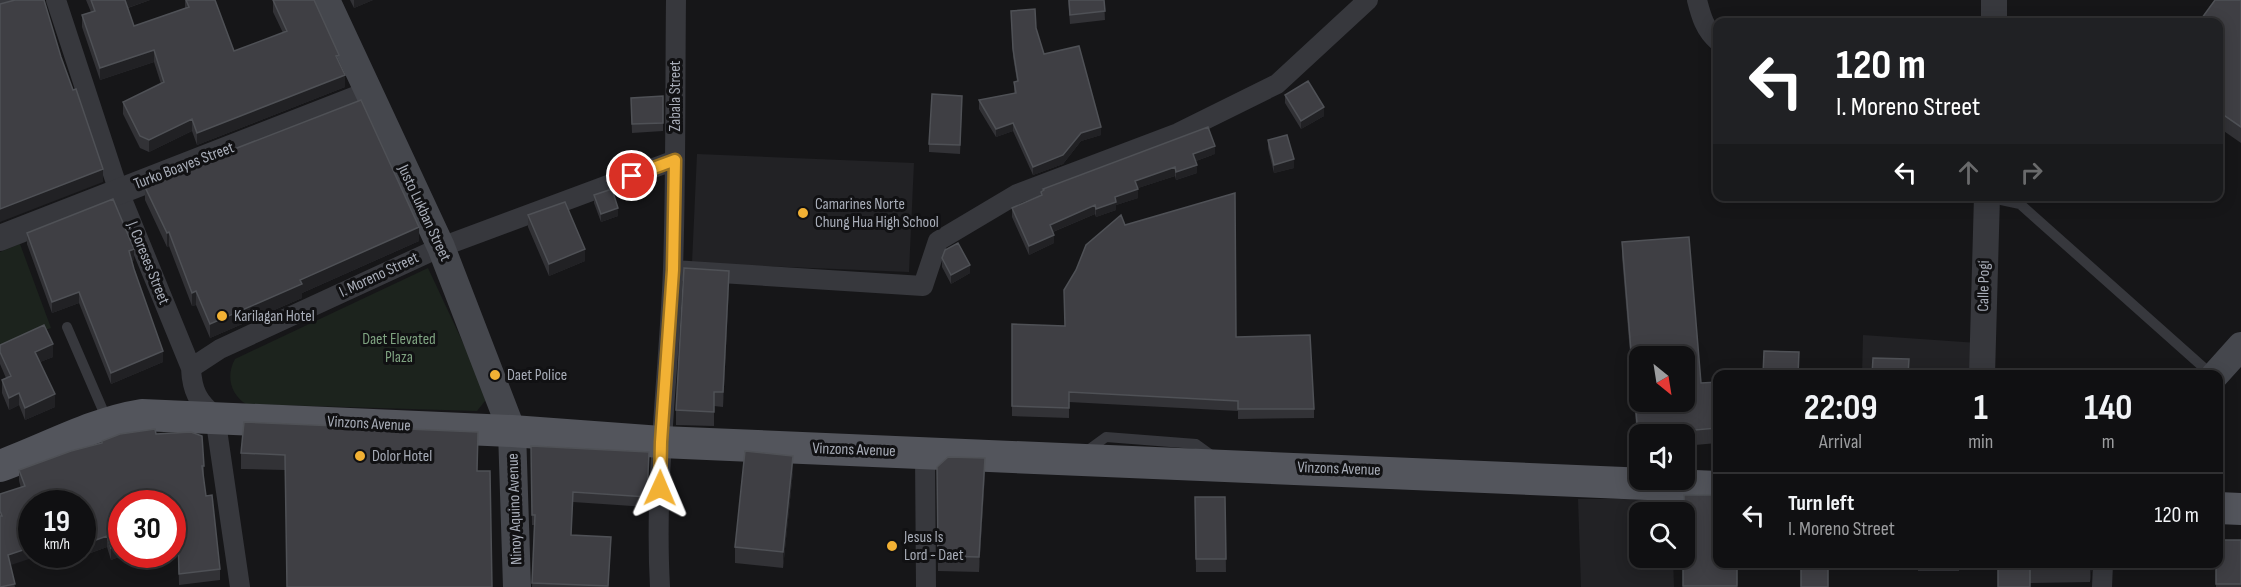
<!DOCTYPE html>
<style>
:root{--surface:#101012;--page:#1e1e20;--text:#f1f3f6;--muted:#9c9d9f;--line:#303032}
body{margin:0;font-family:"Sofia Sans Condensed",sans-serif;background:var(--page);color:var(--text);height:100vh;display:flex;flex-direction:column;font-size:22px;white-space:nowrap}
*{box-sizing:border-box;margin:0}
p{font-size:20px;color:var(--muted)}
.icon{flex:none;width:33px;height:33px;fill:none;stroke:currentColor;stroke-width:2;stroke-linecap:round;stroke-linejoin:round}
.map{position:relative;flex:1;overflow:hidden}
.panel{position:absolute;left:1713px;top:370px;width:510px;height:198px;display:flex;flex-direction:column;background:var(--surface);border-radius:12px;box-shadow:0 3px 15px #0003,0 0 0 2px var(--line)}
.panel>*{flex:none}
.banner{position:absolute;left:1713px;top:18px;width:510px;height:183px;border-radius:12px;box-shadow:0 3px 15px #0003,0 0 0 2px var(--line);background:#202124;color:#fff;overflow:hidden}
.needle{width:39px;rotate:150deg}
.controls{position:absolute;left:1629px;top:346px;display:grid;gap:12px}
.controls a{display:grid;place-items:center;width:66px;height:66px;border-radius:12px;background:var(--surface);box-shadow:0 3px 15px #0003,0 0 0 2px var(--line);font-size:30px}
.speed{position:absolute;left:18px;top:490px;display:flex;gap:12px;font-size:30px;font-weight:700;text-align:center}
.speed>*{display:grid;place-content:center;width:78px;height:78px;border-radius:50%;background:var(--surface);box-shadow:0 3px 15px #0003,0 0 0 2px var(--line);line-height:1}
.speed small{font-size:15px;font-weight:400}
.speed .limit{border:9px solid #d22;background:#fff;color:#111}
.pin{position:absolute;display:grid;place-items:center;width:51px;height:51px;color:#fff;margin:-26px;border:3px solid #fff;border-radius:50%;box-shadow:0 2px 6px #0007}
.me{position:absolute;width:66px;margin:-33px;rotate:1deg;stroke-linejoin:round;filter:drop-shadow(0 0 4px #0008)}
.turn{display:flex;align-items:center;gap:21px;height:126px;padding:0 24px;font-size:27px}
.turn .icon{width:78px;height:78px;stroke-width:2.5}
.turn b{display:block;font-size:42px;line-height:51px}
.lanes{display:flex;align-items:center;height:57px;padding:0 24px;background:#0003;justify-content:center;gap:30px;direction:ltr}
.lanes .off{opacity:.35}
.eta{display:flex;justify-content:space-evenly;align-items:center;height:102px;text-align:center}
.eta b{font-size:36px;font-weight:700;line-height:42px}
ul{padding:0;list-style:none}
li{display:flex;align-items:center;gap:18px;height:84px;padding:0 24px;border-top:2px solid var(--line)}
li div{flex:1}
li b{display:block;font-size:22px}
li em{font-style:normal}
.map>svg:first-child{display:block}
</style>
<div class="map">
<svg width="2241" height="587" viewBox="0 0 2241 587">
<rect width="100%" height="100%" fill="#161618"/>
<path fill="#222225" d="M697,154l217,9 -5,109 -217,-9z
M1863,335l115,8 -2,32h-114z
M1578,499h93v14h-31v45h33l1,29h-93z"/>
<path fill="#1c231d" d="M20,244l31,84 -51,18v-94z
M428,268l59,126 -2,7 -8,10 -231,-7c-16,-10 -20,-29 -11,-45z"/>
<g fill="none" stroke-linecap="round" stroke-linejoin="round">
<path stroke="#37383d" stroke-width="10" d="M1987,197l33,7 192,171
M67,327l41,95
M1084,453l22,-16 90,7 18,13"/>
<path stroke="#37383d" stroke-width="20" d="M56,0l63,192 72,176c1,23 7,34 24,48l25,171
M1697,0c4,16 8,30 21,41
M673,270l250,16 15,-45 79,-47 161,-61 99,-49 91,-84
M191,368l29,-19 221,-102 234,-87
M925,453l1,134
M660,587c-6,-107 9,-212 13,-318 3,-90 2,-180 3,-269
M2102,587l1,-23"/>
<path stroke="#37383d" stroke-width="26" d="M0,1l3,-1
M1994,22v-22
M0,238l369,-144
M1982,375l5,-179"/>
<path stroke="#45474d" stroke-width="28" d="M326,0l115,247 71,184 5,156
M2215,375l26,-29"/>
<path stroke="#53555c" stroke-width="32" d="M0,466c47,-17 92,-43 142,-51l370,16 149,11 1057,45
M2218,508l23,1"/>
</g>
<path fill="#323236" d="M86,0h64l-22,8 6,18 51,-18v-8h30l19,51 49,-18 -10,-21v-12l66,61 6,26 -148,58 -5,-14 -43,21 -9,-4 -17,-34v-12l38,-18 -7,-22 -54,18 -18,-53v-12l9,-3z
M350,0h23l-19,8z
M1068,0h36l1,20 -35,4z
M2241,0v143l-23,-16v-105z
M1011,11l25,17 8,26 57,81 -20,6 -18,23 -30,11 -20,-44 -17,6 -17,-28v-9l35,-7v-11l3,-1 -4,-24z
M1285,95l39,21 -23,13 -16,-26z
M663,96v35l-31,2 -1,-26z
M962,104l-2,50 -31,-2v-8z
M1268,140l26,28 -20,5 -6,-25z
M1215,154l-19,7 1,12 -21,7 -1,-4 -37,12v10l-22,7v5l-20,7 -1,-3 -42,18 1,11 -25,12 -17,-38v-9l29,-13v-3l2,-1v-2z
M145,187l274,54 -117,52v5l-92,40 -14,-33 -4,1 -23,-60 -2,1 -22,-47z
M594,195l24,21 -17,6 -7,-19z
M528,215l57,46 -36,15 -21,-49z
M1125,225l111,112 78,72v9l-76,1v-8l-169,-9v16l-57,-2v-92l53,2z
M27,233l107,27 -2,1 31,101 -52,22 -32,-81 -27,10 -25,-69z
M1622,242l79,141 17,-1v68l-1,-7 -33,3v-11h-44v14h-2l-16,-192z
M942,258l28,15 -19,11 -9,-17z
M729,286l-6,121 -9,-1v20l-38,-1v-15z
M0,345l53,12 -13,5 15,45 -30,13 -6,-15 -10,5 -7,-17v-13l4,-2 -6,-14z
M478,432l-193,38 -44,-1v-16z
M156,434l48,32v11h-1l3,19 14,73v11l-41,5 -1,-39h-6v-42l-50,51h2l-13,5 -4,-13 -57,21 -5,-13h37v-51l-72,61 5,22h-15v-93l21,-6 -2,-7v-11l83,-27v-2z
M531,446l118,6 -2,55 -74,-5 -2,33 40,11 -3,41h-76l2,-62h-2z
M937,467l48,7 -6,98 -41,-1z
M793,471l-10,97 -48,-5v-16z
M1195,497h30l1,75h-30z
M2241,540v47h-25v-23z
M1683,558l54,6v23h-54z
M1918,564h41v7h-41z
M1998,564h94l-2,18 -60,1z"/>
<path fill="#212124" d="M124,0h26l-26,9z
M354,0h19l-19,8z
M154,50v12l-54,18v-12z
M345,75v12l-148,58v-12z
M1324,107v9l-23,13v-8z
M192,119v12l-43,21v-12z
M1013,123v8l-17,6v-8z
M1101,127v8l-20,6 -18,23 -30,11v-8l48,-34z
M1215,146v8l-22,8v-8z
M1294,159v9l-20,5v-8z
M1197,165v8l-21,7v-8z
M1175,167v9l-40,13v-8z
M103,169v13l-103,40v-13z
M1138,189v9l-22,7v5l-20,7v-8l19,-12z
M1095,205v9l-45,19v-8z
M618,208v8l-17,6v-8z
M419,227v14l-117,52v5l-92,40v-14l90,-44z
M169,232v14l-2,1v-14z
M1054,235v8l-25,12v-9z
M134,249v11l-5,2v-11z
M585,249v12l-36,15v-12z
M970,265v8l-19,11v-9z
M729,271v15l-6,121v-15z
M196,291v14l-4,1v-13z
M79,292v11l-27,10v-11z
M53,344v13l-18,7v-12z
M163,351v11l-52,22v-11z
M19,393v12l-10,5v-12z
M55,394v13l-30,13v-12z
M793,456v15l-10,97v-16z
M985,458v16l-6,98v-15z
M107,536v11l-57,21v-11l5,-2h27v-10z
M122,545v10h2l-13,5v-12z
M32,547v8h9l-33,11v-11z
M2091,564h1l-2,18v-14z"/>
<path fill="#3f3f44" stroke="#4f5156" stroke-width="1.5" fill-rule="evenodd" d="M15,0h29l17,57 12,33 3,-1 27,80 -103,40v-205z
M91,0h34l9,26 55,-19 -3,-7h29l19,51 53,-20 -14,-31h41l25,55 -3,1 9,19 -148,58 -5,-14 -43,21 -9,-4 -17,-34 41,-20 -10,-32 -54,18 -18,-53 13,-4z
M1069,0h35l1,11 -35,4z
M2215,0h26v127l-23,-16v-89h-19z
M1035,9l1,19 8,26 35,-8 22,81 -20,6 -18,22 -30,12 -20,-44 -17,6 -17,-29 37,-7 -2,-11 4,-1 -5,-32 -2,-38z
M1308,81l16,26 -23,14 -16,-26z
M932,94l30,2 -2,49 -31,-1z
M663,96v27l-31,1 -1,-26z
M361,100l58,127 -119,53 2,4 -92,40 -14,-33 -4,2 -23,-61 -2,1 -22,-46 43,-20z
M1208,127l7,19 -22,8 4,11 -21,7 -1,-5 -40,14 3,8 -23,8 1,5 -20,7 -1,-4 -45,20 4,10 -25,11 -17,-38 30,-13 -1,-3 3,-2 -1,-1z
M1287,135l7,24 -20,6 -6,-25z
M612,189l6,19 -17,6 -7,-19z
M1235,193l1,144 74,-2 4,74h-76v-8l-169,-9v16l-57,-2v-82l53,2 -1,-36 12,-20 10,-25 35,-30 4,10z
M113,199l21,50 -5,2 5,18 29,82 -52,22 -32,-81 -27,10 -25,-69z
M565,202l20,47 -36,15 -21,-49z
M1689,237l12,146 17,-1v54l-1,-8 -79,7 -16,-193zM1640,357h44v45h-44z
M958,243l12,22 -19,10 -9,-17 3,-8z
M684,268l45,3 -6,121h-9v20l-38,-2z
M44,325l9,19 -18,8 20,42 -30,14 -6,-15 -10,5 -7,-18 9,-4 -11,-24v-7z
M1764,351l35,1 -1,23h-35z
M1873,358l36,1 -1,16h-36z
M244,422l234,10 -1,39h13l2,116h-205l-2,-132 -44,-2z
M155,429l1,5 35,-2 11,4 2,30h-2l4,30 6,-1 8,74 -41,5 -1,-39h-6v-31h-50v41l-11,3 -4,-12 -25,9v-41h-50v43l-24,8 7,29 -15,3v-71h2l-2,-5v-17l25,-8 -6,-16 52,-19 31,-8v-2l18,-7z
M531,446l118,6 -2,45 -74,-5 -2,43 40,2 -3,49 -76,-3 3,-68h-3z
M745,451l48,5 -10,96 -48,-5z
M948,457l37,1 -6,99 -41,-1 -1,-89z
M1684,495h34v69h19v22h-54v-28h1z
M1195,497h30l1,62h-30z
M2218,540h23v44h-25v-20h2z
M1801,564h27v23h-27z
M1998,564h93l-1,4h-60v19h-32z"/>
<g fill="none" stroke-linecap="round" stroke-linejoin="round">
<g stroke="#9d7322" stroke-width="15">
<path id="route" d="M632,176l43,-16 -2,110 -12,172 -1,46"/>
</g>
<use href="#route" stroke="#f2b134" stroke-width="10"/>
</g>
<g fill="#f2b134" stroke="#111113" stroke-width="2">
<circle cx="803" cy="213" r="6"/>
<circle cx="222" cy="316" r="6"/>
<circle cx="495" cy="375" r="6"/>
<circle cx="360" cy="456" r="6"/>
<circle cx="892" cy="546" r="6"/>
</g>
<g text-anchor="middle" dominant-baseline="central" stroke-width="6" stroke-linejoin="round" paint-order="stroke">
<g font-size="16" fill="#a8adb8" stroke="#111113">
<text transform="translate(675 96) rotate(-90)">Zabala Street</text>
<text transform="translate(184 166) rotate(-21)">Turko Boayes Street</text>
<text transform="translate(424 213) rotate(65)">Justo Lukban Street</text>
<text transform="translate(148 263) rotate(68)">J. Coreses Street</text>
<text transform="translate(379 275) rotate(-25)">I. Moreno Street</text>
<text transform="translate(1984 286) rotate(-89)">Calle Pogi</text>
<text transform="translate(369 424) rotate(3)">Vinzons Avenue</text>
<text transform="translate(854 450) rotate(2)">Vinzons Avenue</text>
<text transform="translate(1339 469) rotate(2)">Vinzons Avenue</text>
<text transform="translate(515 509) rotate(-92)">Ninoy Aquino Avenue</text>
</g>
<g font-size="16" fill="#a8adb8" stroke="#111113" text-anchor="start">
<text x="815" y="204">Camarines Norte<tspan x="815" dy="18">Chung Hua High School</tspan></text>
<text x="234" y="316">Karilagan Hotel</text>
<text x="507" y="375">Daet Police</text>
<text x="372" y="456">Dolor Hotel</text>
<text x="904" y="537">Jesus Is<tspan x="904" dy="18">Lord - Daet</tspan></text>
</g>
<g font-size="16" fill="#7fa381" stroke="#111113">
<text x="399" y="339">Daet Elevated<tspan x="399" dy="18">Plaza</tspan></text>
</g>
</g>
</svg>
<div class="controls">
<a><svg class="needle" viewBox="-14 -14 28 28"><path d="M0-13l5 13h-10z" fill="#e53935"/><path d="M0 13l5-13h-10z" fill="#9c9d9f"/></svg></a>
<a><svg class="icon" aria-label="sound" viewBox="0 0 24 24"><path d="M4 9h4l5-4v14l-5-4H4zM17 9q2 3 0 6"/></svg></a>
<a><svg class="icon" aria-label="search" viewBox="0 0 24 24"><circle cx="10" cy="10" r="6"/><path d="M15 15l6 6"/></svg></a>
</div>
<div class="speed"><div>19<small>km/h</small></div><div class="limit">30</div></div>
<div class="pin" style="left:632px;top:176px;background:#d93025"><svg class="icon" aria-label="arrive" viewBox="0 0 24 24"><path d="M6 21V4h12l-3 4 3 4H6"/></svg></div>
<svg class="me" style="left:660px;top:488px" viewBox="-20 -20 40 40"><path d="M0-17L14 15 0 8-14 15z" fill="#f2b134" stroke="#fff" stroke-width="4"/></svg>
<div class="banner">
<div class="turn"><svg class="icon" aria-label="left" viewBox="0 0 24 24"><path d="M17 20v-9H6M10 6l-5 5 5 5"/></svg><div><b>120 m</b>I. Moreno Street</div></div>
<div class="lanes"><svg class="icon" aria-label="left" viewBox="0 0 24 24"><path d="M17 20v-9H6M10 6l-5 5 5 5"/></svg><svg class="icon off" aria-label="ahead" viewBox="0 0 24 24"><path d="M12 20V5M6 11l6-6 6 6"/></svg><svg class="icon off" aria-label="right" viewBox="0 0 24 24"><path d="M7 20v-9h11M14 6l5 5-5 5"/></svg></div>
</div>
<section class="panel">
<div class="eta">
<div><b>22:09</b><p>Arrival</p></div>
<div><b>1</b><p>min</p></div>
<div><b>140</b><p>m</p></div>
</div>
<ul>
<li><svg class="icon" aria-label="left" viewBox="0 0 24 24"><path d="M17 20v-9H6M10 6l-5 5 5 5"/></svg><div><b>Turn left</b><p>I. Moreno Street</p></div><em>120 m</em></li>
</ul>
</section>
</div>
